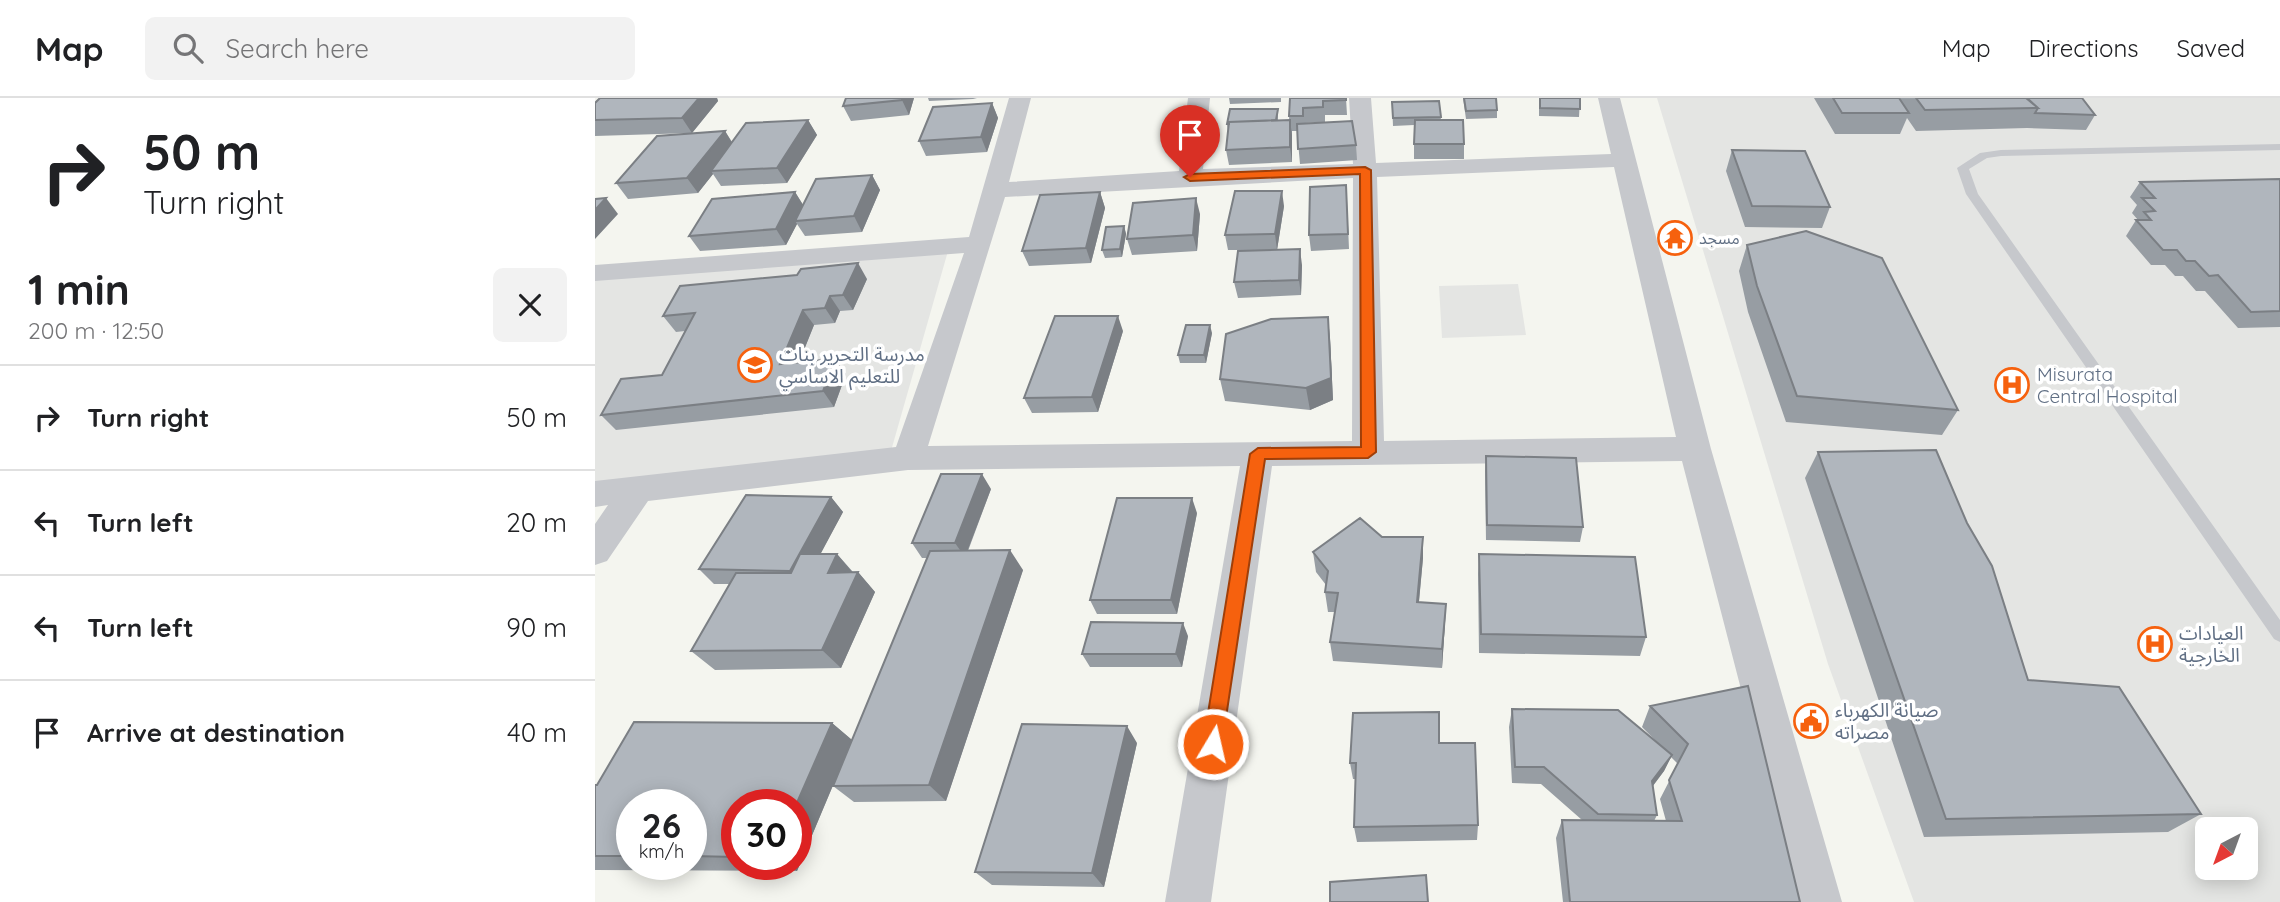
<!DOCTYPE html>
<meta charset="utf-8">
<style>
:root{--surface:#fff;--page:#f2f2f2;--text:#202124;--muted:#757577;--line:#e0e0e0}
body{margin:0;font-family:Quicksand,"Noto Sans Arabic",sans-serif;background:var(--page);color:var(--text);height:100vh;display:flex;flex-direction:column;font-size:26px;white-space:nowrap}
*{box-sizing:border-box;margin:0}
p{font-size:23px;color:var(--muted)}
.icon{flex:none;width:38px;height:38px;fill:none;stroke:currentColor;stroke-width:2;stroke-linecap:round;stroke-linejoin:round}
.map{position:relative;flex:1;overflow:hidden}
.panel{display:flex;flex-direction:column;background:var(--surface);width:595px}
.panel>*{flex:none}
.guide{background:#fff;color:var(--text);overflow:hidden}
.needle{width:46px;rotate:221deg}
.buttons{position:absolute;left:1600px;top:719px;display:grid;gap:14px}
.buttons a{display:grid;place-items:center;width:63px;height:63px;border-radius:10px;background:var(--surface);box-shadow:0 4px 18px #0003;font-size:35px}
.speed{position:absolute;left:21px;top:691px;display:flex;gap:14px;font-size:35px;font-weight:700;text-align:center}
.speed>*{display:grid;place-content:center;width:91px;height:91px;border-radius:50%;background:var(--surface);box-shadow:0 4px 18px #0003;line-height:1}
.speed small{font-size:18px;font-weight:400}
.speed .limit{border:10px solid #d22;background:#fff;color:#111}
.pin{position:absolute;display:grid;place-items:center;width:60px;height:60px;color:#fff;margin:-72px -30px;border-radius:50% 50% 50% 0;rotate:-45deg;box-shadow:0 0 7px #0007}
.pin .icon{rotate:45deg}
.me{position:absolute;width:77px;margin:-38px;rotate:9deg;stroke-linejoin:round;filter:drop-shadow(0 0 5px #0008)}
.turn{display:flex;align-items:center;gap:24px;height:147px;padding:0 28px;font-size:32px}
.turn .icon{width:91px;height:91px;stroke-width:2.5}
.turn b{display:block;font-size:49px;line-height:60px}
.round{display:grid;place-items:center;flex:none;width:74px;height:74px;border-radius:10px;background:var(--page)}
.head{display:flex;align-items:center;justify-content:space-between;height:119px;padding:0 28px}
h1{font-size:42px;font-weight:700;line-height:52px}
ul{padding:0;list-style:none}
li{display:flex;align-items:center;gap:21px;height:105px;padding:0 28px;border-top:2px solid var(--line)}
li div{flex:1}
li b{display:block;font-size:26px}
li em{font-style:normal}
header{display:flex;align-items:center;gap:42px;box-sizing:border-box;height:98px;padding:0 35px;background:var(--surface);border-bottom:2px solid var(--line)}
header strong{font-size:33px}
nav{display:flex;gap:38px;margin-inline-start:auto;font-size:24px}
.search{width:490px;height:63px;background:var(--page);display:flex;align-items:center;gap:18px;box-sizing:border-box;padding:0 24px;border-radius:10px;color:var(--muted);font-size:26px}
main{display:flex;flex:1;min-height:0}
.map>svg:first-child{display:block}
</style>
<header>
<strong>Map</strong>
<div class="search"><svg class="icon" aria-label="search" viewBox="0 0 24 24"><circle cx="10" cy="10" r="6"/><path d="M15 15l6 6"/></svg>Search here</div>
<nav><a>Map</a><a>Directions</a><a>Saved</a></nav>
</header>
<main>
<section class="panel">
<div class="guide">
<div class="turn"><svg class="icon" aria-label="right" viewBox="0 0 24 24"><path d="M7 20v-9h11M14 6l5 5-5 5"/></svg><div><b>50 m</b>Turn right</div></div>
</div>
<div class="head"><div><h1>1 min</h1><p>200 m · 12:50</p></div><a class="round"><svg class="icon" aria-label="close" viewBox="0 0 24 24"><path d="M6 6l12 12M18 6L6 18"/></svg></a></div>
<ul>
<li><svg class="icon" aria-label="right" viewBox="0 0 24 24"><path d="M7 20v-9h11M14 6l5 5-5 5"/></svg><div><b>Turn right</b></div><em>50 m</em></li>
<li><svg class="icon" aria-label="left" viewBox="0 0 24 24"><path d="M17 20v-9H6M10 6l-5 5 5 5"/></svg><div><b>Turn left</b></div><em>20 m</em></li>
<li><svg class="icon" aria-label="left" viewBox="0 0 24 24"><path d="M17 20v-9H6M10 6l-5 5 5 5"/></svg><div><b>Turn left</b></div><em>90 m</em></li>
<li><svg class="icon" aria-label="arrive" viewBox="0 0 24 24"><path d="M6 21V4h12l-3 4 3 4H6"/></svg><div><b>Arrive at destination</b></div><em>40 m</em></li>
</ul>
</section>
<div class="map">
<svg width="1685" height="804" viewBox="0 0 1685 804">
<rect width="100%" height="100%" fill="#f4f5ef"/>
<path fill="#e4e5e3" fill-rule="evenodd" d="M1062,0h623v804h-366l-86,-238zM1612,732h38v38h-38z
M353,153l-57,200 -296,36v-209z
M923,186l8,51 -84,3 -3,-52z"/>
<g fill="none" stroke-linecap="round" stroke-linejoin="round">
<path fill="#c6c8cc" fill-rule="evenodd" d="M1685,46v6l-279,6 -14,2 -18,11 9,25 302,426v22l-6,-3 -308,-445 -9,-26 23,-15 21,-3z"/>
<path fill="#c6c8cc" fill-rule="evenodd" d="M414,0h22l-22,84 170,-11 9,-73h22l-7,71 150,-5 -4,-66h22l5,65 235,-9 -13,-56h22l91,351 131,453h-46l-114,-441 -410,5 -61,436h-46l75,-436 -332,4 -260,31 -41,60 -12,4v-41l13,-19 -13,2v-26l301,-34 68,-194 -369,28v-16l374,-28zM1019,69l62,270 -292,4 -7,-264zM758,80l-1,263 -424,5 77,-249z"/>
</g>
<path fill="#979da3" fill-rule="evenodd" d="M5,0h117l1,3 -26,32 -97,3v-33z
M319,0l-5,17 -58,6 -8,-15z
M333,0h49l-4,1 -44,2z
M634,0h52v4l-51,2z
M695,0h56l1,17h-22v7l-20,1v1l51,21 1,15 -57,4 -3,-33h-5v31l-63,3 -3,-15 2,-19 -1,-7 51,-15v11h11z
M868,0h33l1,12v8l-31,1z
M944,0h41l-1,19 -40,-1z
M1219,0h268l13,17 -9,15 -59,-2 -111,3 -9,-13 -7,16h-65z
M844,3l2,19 23,24v15h-50v-34l-21,1 -1,-24z
M397,5l6,15 -11,34 -61,4 -7,-15z
M213,22l9,15 -30,48 -66,3 -8,-12 -15,19 -70,6 -12,-16 109,-52 7,11z
M1137,52l98,57 -8,21 -77,-1 -19,-56z
M277,77l8,15 -18,42 -57,4 -8,-12 -11,21 -86,6 -11,-15 106,-44 8,13z
M1685,81v148l-42,1 -33,-37h-9l-13,-15h-8l-10,-11h-14l-25,-29 10,-16h2l-6,-7 5,-8 -7,-8 10,-15z
M505,94l5,16 -14,55 -62,3 -7,-15z
M752,103l2,48 -38,2 -2,-16z
M689,108l-7,44h-49l-3,-15z
M605,116l-3,37 -65,4 -5,-16z
M529,128l2,8 -4,23 -17,1 -3,-8z
M1152,147l211,165 -16,25 -156,-13 -38,-110 -9,-41z
M707,167l-1,30 -63,3 -4,-16z
M272,181l-14,31 -13,1 -5,12 -21,2 -15,37 36,-3 11,15 -12,33 -218,23 -15,-15 61,-40 23,-44 -9,1 -13,-16z
M528,233l-25,81 -66,1 -8,-15z
M617,235l-6,30h-26l-2,-8z
M735,241l3,61 -23,10 -85,-9 -5,-22z
M1223,354l210,228 173,134 -33,18 -244,5 -119,-359z
M891,358l97,71 -3,15 -94,-2 -1,-69z
M396,391l-23,62 55,19 -77,231 -92,1 -21,-16 17,-41 -53,126 -202,-1v-85l237,-62 20,17 75,-182h-5l-10,-15zM37,707h59v59h-59zM142,707l59,59h-59z
M236,399l12,15 -23,42h17l16,18h5l17,20 -34,76 -126,2 -24,-19 39,-67h-16l-15,-15z
M602,415l-20,101h-80l-7,-14z
M787,439h41v21l-4,44 27,2 -1,19 -3,45 -109,-7 -3,-19 5,-30h-7l-3,-20 1,-7 -10,-13 -3,-20z
M884,456l167,83 -6,19 -161,-3 -1,-79z
M593,538l-6,31h-92l-8,-13z
M1153,588l52,216h-237l-7,-64 6,-18h20l-41,-36 -29,-1 -3,-56 3,-18 144,32 -14,-14 8,-21zM1076,659l7,7 -18,35 6,22h-12l3,-6 -4,-29 11,-15z
M542,645l-33,144 -112,-2 -17,-13z
M844,645l39,82 -1,15 -120,2 -3,-15 2,-48h-3l-3,-16z"/>
<path fill="#7b7f84" d="M104,0h18l1,3 -26,32 -10,-15z
M307,0h12l-5,17 -7,-15z
M397,5l6,15 -11,34 -6,-15z
M213,22l9,15 -30,48 -10,-15z
M695,22l2,15v27l-2,-15z
M130,33l9,15 -23,25 2,3 -15,19 -11,-15z
M277,77l8,15 -18,42 -8,-16z
M687,93l2,15 -7,44 -2,-16z
M200,94l10,16 -10,13 2,3 -11,21 -10,-16z
M505,94l5,16 -14,55 -5,-15z
M11,100l12,16 -23,25v-29z
M601,100l4,16 -3,37 -4,-16z
M529,128l2,8 -4,23 -2,-8z
M705,151l2,16 -1,30 -2,-15z
M263,165l9,16 -14,31 -10,-15z
M235,198l10,15 -5,12 -10,-15z
M208,212l11,15 -22,55 -12,-16z
M523,218l5,15 -25,81 -6,-15z
M733,219l2,22 3,61 -23,10 -4,-22z
M615,227l2,8 -6,30 -2,-8z
M240,261l11,15 -12,33 -11,-16z
M387,376l9,15 -26,68 -10,-14z
M236,399l12,15 -39,73 -14,-14z
M597,400l5,15 -20,101 -6,-14z
M828,439v21l-6,63v-19z
M415,452l13,20 -77,231 -17,-16z
M242,456l17,20 -26,-1z
M263,474l17,20 -34,76 -19,-18z
M851,506l-1,19 -3,45v-19z
M588,525l5,13 -6,31 -6,-13z
M237,625l20,17 -55,131 -11,-7h10v-59z
M532,628l10,17 -33,144 -12,-14z
M1077,657l-8,16 -19,25 7,-15z"/>
<path fill="#b0b6bd" stroke="#7b7f84" stroke-width="2" d="M5,0h99l-17,20 -87,2v-17z
M251,0h56v2l-59,6z
M695,0h56v2l-23,1v6l-20,1v8h-14z
M869,0h32l1,12 -31,1z
M945,0h40v11l-40,-1z
M1238,0h66l10,15h-67z
M1321,0h110l12,10 -113,2z
M1432,0h55l13,17 -60,-2 3,-5z
M844,3l2,16 -48,1 -1,-16z
M397,5l-11,34 -62,4 14,-34z
M635,11h48l-2,11 -47,2v2h-2z
M213,22l-31,48 -66,3 35,-48z
M695,22v27l-64,3 3,-28z
M820,22h48l1,24h-50z
M757,23l4,24 -58,4 -1,-25z
M130,33l-38,47 -71,5 41,-47z
M1137,52l73,1 25,56 -78,-1z
M277,77l-18,41 -59,5 21,-42z
M1685,81v132l-29,1 -33,-37 -9,1 -14,-15h-9l-9,-11h-14l-27,-30h15l-7,-8 11,-1 -13,-13h13l-15,-16z
M751,87l2,49 -39,1 1,-48z
M640,93h47l-7,43 -50,1z
M200,94l-19,37 -87,7 23,-37z
M505,94l-14,56 -64,3 18,-56z
M11,100l-11,12v-11z
M601,100l-3,37 -66,4 6,-36z
M529,128l-4,23 -18,1 4,-23z
M1211,133l76,27 76,152 -161,-14 -40,-110 -10,-41z
M705,151l-1,31 -65,2 4,-31z
M263,165l-15,32 -13,1 -5,12 -22,2 -23,54 55,-5 -12,32 -222,24 20,-36 41,-4 33,-62 -32,3 17,-30 117,-11 4,-6z
M460,218h63l-26,81 -68,1z
M733,219l3,61 -25,10 -86,-9 6,-45 45,-15z
M591,227h24l-6,30h-26z
M1341,352l31,73 25,43 36,114 91,7 82,127 -255,5 -128,-367z
M891,358l90,2 7,69 -96,-2z
M346,376h41l-27,69h-43z
M151,397l85,2 -41,74 -91,-2z
M522,400h75l-21,102h-81z
M765,420l22,19h41l-6,65 29,2 -4,45 -112,-7 8,-49 -13,-1 3,-21 -15,-19z
M415,452l-81,235 -96,1 97,-235z
M205,456h37l-9,19 30,-1 -36,78 -131,1 45,-78h55z
M884,456l156,3 11,80 -165,-3z
M496,524l92,1 -7,31h-94z
M1153,588l52,216h-230l-8,-82 120,1 -13,-41 19,-36 -38,-38z
M917,611l106,1 54,45 -20,26 5,34 -59,-1 -54,-47h-29z
M844,614v31h36l3,82 -124,2 2,-64h-6l3,-50z
M39,624l198,1 -36,82h-59v52l-46,-1v-51h-59v51h-37v-71h2z
M427,626l105,2 -35,147 -117,-1z
M831,777l2,27h-98v-20z"/>
<path fill="#f6610e" stroke="#a03f09" stroke-width="2" d="M770,69l6,3 5,282 -8,6 -103,1 -43,285 -2,6 -7,3 -7,-3 -3,-6 47,-290 8,-6 103,-1 -1,-273 -170,7 -6,-4 6,-3z"/>
<defs>
<g id="temple-ring" transform="scale(1.75)"><circle r="9.5" fill="#fff" stroke="#f6610e" stroke-width="1.5"/><path d="M0-6L5-2H3V0L6.5 2.5H4V6H1.5V3h-3V6H-4V2.5H-6.5L-3 0V-2H-5Z" fill="#f6610e"/></g>
<g id="school-ring" transform="scale(1.75)"><circle r="9.5" fill="#fff" stroke="#f6610e" stroke-width="1.5"/><path d="M0-5L7-2L0 1L-7-2ZM-4 1L0 2.5L4 1V4Q0 6-4 4Z" fill="#f6610e"/></g>
<g id="hospital-ring" transform="scale(1.75)"><circle r="9.5" fill="#fff" stroke="#f6610e" stroke-width="1.5"/><path d="M-5-5h3v3.5h4V-5h3V5h-3V1.5h-4V5h-3Z" fill="#f6610e"/></g>
<g id="civic-ring" transform="scale(1.75)"><circle r="9.5" fill="#fff" stroke="#f6610e" stroke-width="1.5"/><path d="M-.6-6.5H3V-4.5H.6V-3L4-1V1h2V6H-6V1h2V-1L-.6-3ZM-1.2 2.5V6h2.4V2.5Z" fill="#f6610e"/></g>
</defs>
<g fill-rule="evenodd">
<use href="#temple-ring" x="1080" y="140"/>
<use href="#school-ring" x="160" y="267"/>
<use href="#hospital-ring" x="1417" y="287"/>
<use href="#hospital-ring" x="1560" y="546"/>
<use href="#civic-ring" x="1216" y="623"/>
</g>
<g text-anchor="middle" dominant-baseline="central" stroke-width="7" stroke-linejoin="round" paint-order="stroke">
<g font-size="16" fill="#606f84" stroke="#fff" text-anchor="start">
<text x="1104" y="140">مسجد</text>
</g>
<g font-size="19" fill="#606f84" stroke="#fff" text-anchor="start">
<text x="184" y="256">مدرسة التحرير بنات<tspan x="184" dy="22">للتعليم الاساسي</tspan></text>
<text x="1442" y="276">Misurata<tspan x="1442" dy="22">Central Hospital</tspan></text>
<text x="1584" y="535">العيادات<tspan x="1584" dy="22">الخارجية</tspan></text>
<text x="1240" y="612">صيانة الكهرباء<tspan x="1240" dy="22">مصراته</tspan></text>
</g>
</g>
</svg>
<div class="buttons">
<a><svg class="needle" viewBox="-14 -14 28 28"><path d="M0-13l5 13h-10z" fill="#e53935"/><path d="M0 13l5-13h-10z" fill="#757577"/></svg></a>
</div>
<div class="speed"><div>26<small>km/h</small></div><div class="limit">30</div></div>
<div class="pin" style="left:595px;top:79px;background:#d93025"><svg class="icon" aria-label="arrive" viewBox="0 0 24 24"><path d="M6 21V4h12l-3 4 3 4H6"/></svg></div>
<svg class="me" style="left:618px;top:646px" viewBox="-20 -20 40 40"><circle r="17" fill="#f6610e" stroke="#fff" stroke-width="3"/><path d="M0-11L8 9 0 5-8 9z" fill="#fff"/></svg>
</div>
</main>
